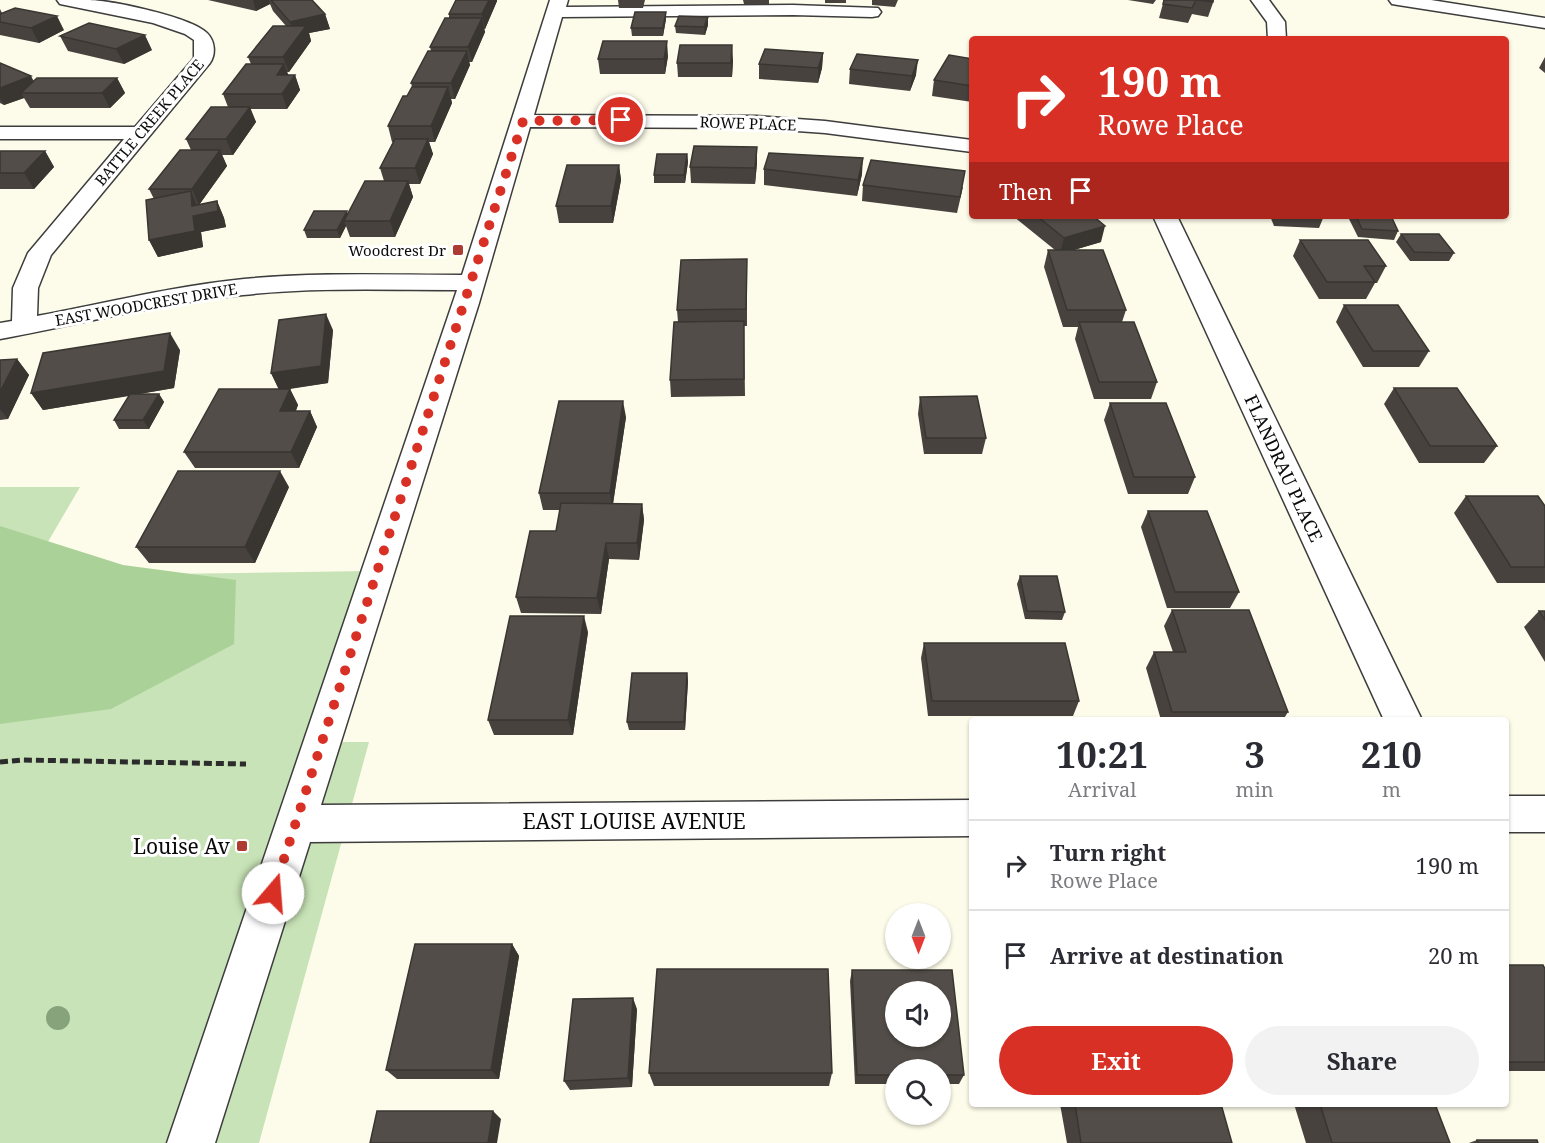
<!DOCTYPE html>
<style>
:root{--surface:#fff;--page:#f2f2f3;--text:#2b2b33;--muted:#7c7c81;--line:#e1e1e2;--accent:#d93025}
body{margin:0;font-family:"Noto Serif",serif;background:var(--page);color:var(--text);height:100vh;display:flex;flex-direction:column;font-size:22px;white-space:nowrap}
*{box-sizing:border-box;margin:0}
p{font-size:20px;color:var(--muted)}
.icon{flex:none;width:33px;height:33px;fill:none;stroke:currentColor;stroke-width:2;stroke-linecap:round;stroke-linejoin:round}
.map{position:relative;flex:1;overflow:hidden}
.sheet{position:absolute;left:969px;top:717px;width:540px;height:390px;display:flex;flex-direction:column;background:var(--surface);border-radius:6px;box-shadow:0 2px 4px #0004}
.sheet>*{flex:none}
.top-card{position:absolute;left:969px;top:36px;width:540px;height:183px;border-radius:6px;box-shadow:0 2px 4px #0004;background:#d93025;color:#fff;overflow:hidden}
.needle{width:39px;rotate:180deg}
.tools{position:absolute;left:885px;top:903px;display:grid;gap:12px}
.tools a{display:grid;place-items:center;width:66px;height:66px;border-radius:50%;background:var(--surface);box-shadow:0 2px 4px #0004;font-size:30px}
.pin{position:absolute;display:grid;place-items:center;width:51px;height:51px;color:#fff;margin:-26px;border:3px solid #fff;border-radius:50%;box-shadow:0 2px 6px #0007}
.me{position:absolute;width:66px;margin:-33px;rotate:18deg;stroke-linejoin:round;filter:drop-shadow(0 0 4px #0008)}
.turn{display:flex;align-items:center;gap:21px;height:126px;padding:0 30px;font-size:27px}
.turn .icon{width:78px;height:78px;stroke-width:2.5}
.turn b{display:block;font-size:42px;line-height:51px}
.then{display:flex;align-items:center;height:57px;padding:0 30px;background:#0003;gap:12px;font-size:22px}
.eta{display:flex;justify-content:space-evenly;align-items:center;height:102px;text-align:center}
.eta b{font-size:36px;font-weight:700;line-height:42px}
.primary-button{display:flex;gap:12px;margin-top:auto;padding:12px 30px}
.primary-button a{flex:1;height:69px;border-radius:36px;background:var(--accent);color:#fff;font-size:24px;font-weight:700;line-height:69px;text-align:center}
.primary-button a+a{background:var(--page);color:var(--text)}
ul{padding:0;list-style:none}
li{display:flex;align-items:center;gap:18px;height:90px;padding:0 30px;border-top:2px solid var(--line)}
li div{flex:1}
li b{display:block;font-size:22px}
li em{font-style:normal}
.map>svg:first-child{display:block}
</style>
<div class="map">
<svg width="1545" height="1143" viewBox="0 0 1545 1143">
<rect width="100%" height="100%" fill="#fdfcea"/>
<path fill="#c8e3b7" d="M0,487h80l-52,89 340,-5 -53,171h54l-110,401h-259z"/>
<path fill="#aad298" d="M0,526l123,39 113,15 -2,64 -123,65 -111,15z"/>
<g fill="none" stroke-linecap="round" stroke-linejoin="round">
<g stroke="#3d3d3d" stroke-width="3">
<path id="minor" d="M57,0c11,0 22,0 33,0 24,1 101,17 117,33 8,8 9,21 3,30l-159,192 -13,33 -1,28c69,-13 137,-30 207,-37 72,-7 145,-4 218,-4l88,-275h18l-2,7 227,-2 85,3 3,4 -3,4 -6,1 -79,-2 -231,2 -28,98 222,1 69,5 147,19v12l-147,-19 -69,-5 -226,-1 -51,176 -158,502 651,-5v36l-662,6 -95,301h-48l290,-853c-71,0 -143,-3 -214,5 -82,8 -162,29 -243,44v-16l12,-2 1,-33 15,-35 96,-114h-124v-12h135l59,-69v-18l-9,-6 -32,-11 -93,-19z
M1251,0h18l16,22 1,17h-18l-1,-17z
M1389,0h42l114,18v10l-147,-23 -6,-1z
M1153,216h24l245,504h-38z
M1506,796h39v36h-39z"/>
</g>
<path stroke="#2c2c2c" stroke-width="5" stroke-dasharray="8 4" stroke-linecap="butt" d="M0,762l23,-2 223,4"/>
<use href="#minor" fill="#fff" fill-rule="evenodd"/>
</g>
<circle fill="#87a37c" cx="58" cy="1018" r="12"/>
<path fill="#47423e" d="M208,0h104l13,14 5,15 -21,4 2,8 -22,31h-2l1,3h7l5,15 -13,19h-37l6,13 -23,33h-11l5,11 -28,39 18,-4 7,17 2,9 -25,5 2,15 -45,10 -9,-17 5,-41 -5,-10 42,-39 -5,-11 42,-32 -5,-13 28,-30 -3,-7 38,-31 -13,-15 -3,-7 -14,7z
M456,0h41v1l-12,28h-1l1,3 -13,30h-3l1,3 -15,34h-4l1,4 -17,39h-6l4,12 -13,30h-11l4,13 -18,40h-45l-4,-11 -6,12h-33l-3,-8 44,-16 36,-33 -4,-13 13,-26h-1l-4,-16 19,-30 5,-9 -1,-4 20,-32 -1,-4 19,-29v-4z
M618,0h27l-2,8h-24z
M743,0h26v4h-25z
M825,0h21v3h-21z
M872,0h26l-3,7 -23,-2z
M1128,0h28l-3,4z
M1164,0h50l-6,17 -16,-3 -4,9 -29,-5z
M0,9l2,4 62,17 -25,13 -39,-8z
M666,19l-3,17h-31l-1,-8z
M708,25l-3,10 -29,-2 -1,-7z
M60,36l92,14 -28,14 -56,-13z
M823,53l-1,15 -4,15 -59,-4v-15z
M668,56l-3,18h-65l-2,-15z
M1545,57v16l-6,-5z
M972,59v43l-40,-6 2,-16z
M733,60l-1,17h-54l-1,-14z
M0,63l33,18 84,-3 8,15 -15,15h-80l-6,-10 -20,7 -4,-2z
M850,69l66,6 -6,16 -61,-7z
M0,151h45l9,16 -20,22h-34z
M687,154l1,8 -3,21h-31v-8z
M757,163l-2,21 -64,-1 -1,-16z
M619,165l2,15 -8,43h-54l-3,-17z
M764,169l98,5 -5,22 -93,-11z
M863,185l100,2 -6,26 -95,-12z
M1013,216h80l8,26 -27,8 52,60 -4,12 35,60 -6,17h-57l-19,-60 3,-12h-15l-19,-60 4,-17h7z
M1270,216h54l-5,12 -45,-2z
M1351,216h40l7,15 -4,9 -36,-3 -9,-18z
M1401,234l53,19 -5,8h-39l-14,-19z
M1300,240l86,26 -9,17h-2l-9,16h-47l-26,-43z
M747,276v50h-3l1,70 -74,1 -1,-17 8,-58 -1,-12z
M1344,305l85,46 -10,16h-56l-27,-45z
M333,330l-5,53 -38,6 8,16 -2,6h14l7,16 -18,41h-104l-11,-16 95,-63 -8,-16z
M180,350l-6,38 -34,6h19l5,8 -15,27h-30l-5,-9 15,-24 -86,14 -12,-17z
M17,359l12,16 -21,44 -8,1v-60z
M1394,388l103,58 -13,17h-65l-35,-59z
M920,397l66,41 -4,16h-58l-6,-40z
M1110,403l85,74 -7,17h-60l-24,-74z
M626,417l-13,87h29l2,16 -5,40 -30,-1 -8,55 -80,-1 -5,-16 40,-66 4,-21h-17l-4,-17z
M289,487l-34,76h-106l-13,-16z
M1466,496l79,10v77h-48l-43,-70z
M1148,511l91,81 -9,16h-63l-26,-81z
M1020,576l45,36 -3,8 -37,-1 -8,-35z
M1172,610l116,102 -5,8h-122l-15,-52 8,-16h19l-9,-26z
M1539,611h6v51l-21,-35z
M588,632l-15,103h-79l-6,-15z
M924,643l155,58 -6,15h-145l-7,-58z
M687,673l1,8 -3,49h-56l-2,-8z
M512,944l7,12 -20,123h-102l-11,-9z
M1506,965l39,4v102h-39z
M852,970l112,105 -5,9h-19v-14h-44v14h-41l-5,-103z
M637,1009l-5,78 -62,3 -6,-9z
M649,1073h183l-3,13h-175z
M1060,1104h161l11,39h-165z
M1294,1104h141l15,39h-144z
M1477,1140l61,3h-69z"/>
<path fill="#393632" d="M253,0h16l1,4 -14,7z
M489,0h8v1l-12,28 -3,-15z
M666,12v7l-3,17v-8z
M325,14l5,15 -21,4 2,8 -22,31 -6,-15 12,-20 -5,-15z
M57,16l7,14 -25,13 -8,-15z
M708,17v8l-3,10 -1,-8z
M482,18l3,14 -13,30 -4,-15z
M145,35l7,15 -28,14 -8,-15z
M667,41l1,15 -3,18 -1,-15z
M732,45l1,15 -1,17 -1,-14z
M467,51l3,14 -15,34 -4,-16z
M823,53l-1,15 -4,15v-15z
M918,60l-2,15 -6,16 2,-15z
M284,64l6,15 -13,-4z
M295,75l5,15 -13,19 -5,-15z
M31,76l8,15 -18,2 3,5 -20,7 -4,-7v-10z
M117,78l8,15 -15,15 -8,-15z
M448,87l4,16 -17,39 -4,-16z
M250,107l6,15 -23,33 -7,-16z
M428,139l5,15 -13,30 -5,-16z
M757,147v16l-2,21v-16z
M220,150l7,16 -28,39 -7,-16z
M45,151l9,16 -20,22 -10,-16z
M687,154l1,8 -3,21 -1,-8z
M863,158l-1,16 -5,22 1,-16z
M619,165l2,15 -8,43 -2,-17z
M408,181l5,16 -18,40 -5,-16z
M191,191l7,17 19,-7 7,17 2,9 -25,5 2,15 -45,10 -9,-17 43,-34z
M347,211l3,9 -6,1 2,5 -6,12 -3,-8z
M1105,226l-4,16 -41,12 4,-16z
M326,314l7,16 -5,53 -49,7 -8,-17z
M170,333l10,17 -6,38 -131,22 -12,-17z
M17,359l12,16 -21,44 -8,-10v-17z
M290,389l8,16 -10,22 -8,-16z
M159,394l5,8 -15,27 -6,-9z
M623,401l3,16 -14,93 -2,-17z
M310,411l7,16 -18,41 -8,-16z
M280,471l9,16 -34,76 -10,-16z
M642,504l2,16 -5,40 -2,-17z
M606,543l3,16 -8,55 -4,-16z
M584,616l4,16 -15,103 -5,-15z
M687,673l1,8 -3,49 -1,-8z
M512,944l7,12 -20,123 -8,-9z
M633,998l4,11 -5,78 -4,-9z
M493,1111l8,8 -4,24h-9z"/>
<path fill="#524d48" stroke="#393632" stroke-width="1.5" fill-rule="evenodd" d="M271,0h41l13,14 -35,8z
M456,0h33l-7,14h-33z
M1164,0h32l-4,8 -29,-4z
M1197,0h16v2z
M15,8l42,8 -26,12 -31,-6v-8z
M635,12h31l-3,16h-32z
M679,16l29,1 -4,10 -29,-1z
M445,18h37l-14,29h-38z
M89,23l56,12 -29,14 -56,-13z
M273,26h33l-23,31h-35z
M603,41h64l-3,18h-66z
M680,45h52l-1,18h-54z
M765,49l58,4 -5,15 -59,-4z
M428,51h39l-16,32h-40z
M857,54l61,6 -6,16 -62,-7z
M949,55l23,4v27l-38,-6z
M0,63l31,13 -31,12z
M246,64h38l-7,11h18l-13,19h-59z
M37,78h80l-15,15h-81z
M412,87h36l-17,39h-43l15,-30h4z
M211,107h39l-24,32h-40z
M395,139h33l-13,29h-35z
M694,146l63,1 -2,21 -65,-1z
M180,150h40l-28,39h-43z
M0,151h45l-21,22h-24z
M769,153l94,5 -5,22 -94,-11z
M657,154h30l-3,21h-30z
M871,160l94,11 -5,26 -97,-12z
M567,165h52l-8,41h-55z
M365,181h43l-18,40h-46z
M191,191l1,15 25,-5 1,10 -25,5 2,15 -46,9 -3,-40z
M314,211h33l-10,19h-33z
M1037,216h56l12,10 -41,12z
M1356,216h35l7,15 -36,-2z
M1401,234h38l15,19 -40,-1z
M1300,240h68l18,26h-22l11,16h-48z
M1048,250h55l23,60h-59z
M747,259l-1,50 -69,1 4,-50z
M1344,305h54l31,46h-56z
M326,314l-5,52 -50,7 8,-53z
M744,321v58l-74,1 4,-58z
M1079,322h55l23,60h-58z
M170,333l-6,38 -133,22 12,-40z
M17,359l-17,33v-32z
M1394,388h63l40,58h-67z
M219,389h71l-10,22h30l-19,41h-107z
M130,394h29l-16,26h-29z
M977,396l9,42h-60l-6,-41z
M559,401h64l-13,92h-71z
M1110,403h56l29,74h-61z
M178,471h102l-35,76h-109z
M1466,496h72l7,10v61h-34z
M561,503l81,1 -5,39h-31l-9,55 -81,-1 14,-66h26z
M1148,511h59l32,81h-64z
M1020,576h37l8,36 -38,-1z
M1172,610h77l39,102h-116l-18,-60h32z
M1539,611h6v9z
M510,616h74l-16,104h-80z
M924,643h141l14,58h-147z
M632,673h55l-3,49h-57z
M415,944h97l-21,126h-105z
M1506,965h37l2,4v93h-39z
M657,969h171l4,104h-183z
M852,970h100l12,105h-24v-5h-44v5h-39zM896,992h44v44h-44z
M633,998l-5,80 -64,3 9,-82z
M1075,1104h146l11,39h-151z
M1320,1104h115l15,39h-118z
M377,1111h116l-5,32h-118z
M1477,1140h60l1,3h-60z"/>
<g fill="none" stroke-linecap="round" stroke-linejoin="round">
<path stroke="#d93025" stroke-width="10" stroke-dasharray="0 18" d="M273,893l250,-772 98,-1"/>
</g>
<g fill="#ac3c31" stroke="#fff" stroke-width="2">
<rect x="452" y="244" width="12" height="12" rx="3"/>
<rect x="236" y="840" width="12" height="12" rx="3"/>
</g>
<g text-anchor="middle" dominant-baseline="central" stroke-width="6" stroke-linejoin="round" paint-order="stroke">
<g font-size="15" fill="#0a0a0a" stroke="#fff">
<text transform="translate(149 122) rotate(-50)">BATTLE CREEK PLACE</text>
<text transform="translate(748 123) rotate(2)">ROWE PLACE</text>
<text transform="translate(146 304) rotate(-10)">EAST WOODCREST DRIVE</text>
</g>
<g font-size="15" fill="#0a0a0a" stroke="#fff" text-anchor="end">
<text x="446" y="250">Woodcrest Dr</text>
</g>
<g font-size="18" fill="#0a0a0a" stroke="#fff">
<text transform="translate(1284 468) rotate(65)">FLANDRAU PLACE</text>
</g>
<g font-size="21" fill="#0a0a0a" stroke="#fff">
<text x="634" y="821">EAST LOUISE AVENUE</text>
</g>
<g font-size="21" fill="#0a0a0a" stroke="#fff" text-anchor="end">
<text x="230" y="846">Louise Av</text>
</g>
</g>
</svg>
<div class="tools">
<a><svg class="needle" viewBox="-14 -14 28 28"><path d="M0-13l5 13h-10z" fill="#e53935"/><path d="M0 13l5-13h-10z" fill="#7c7c81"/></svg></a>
<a><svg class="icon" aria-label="sound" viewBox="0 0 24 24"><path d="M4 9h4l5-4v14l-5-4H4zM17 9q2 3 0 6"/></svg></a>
<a><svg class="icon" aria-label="search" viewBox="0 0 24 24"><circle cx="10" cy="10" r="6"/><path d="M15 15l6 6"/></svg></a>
</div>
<div class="pin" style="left:621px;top:120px;background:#d93025"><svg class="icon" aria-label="arrive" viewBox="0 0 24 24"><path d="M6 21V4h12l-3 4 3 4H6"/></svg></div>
<svg class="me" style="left:273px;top:893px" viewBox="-20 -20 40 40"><circle r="19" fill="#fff"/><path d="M0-13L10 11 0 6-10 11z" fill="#d93025"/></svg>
<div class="top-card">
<div class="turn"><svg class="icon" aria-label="right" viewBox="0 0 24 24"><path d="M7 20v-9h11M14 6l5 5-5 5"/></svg><div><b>190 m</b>Rowe Place</div></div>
<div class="then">Then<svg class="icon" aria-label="arrive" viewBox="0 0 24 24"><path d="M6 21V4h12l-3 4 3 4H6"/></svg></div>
</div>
<section class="sheet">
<div class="eta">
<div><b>10:21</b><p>Arrival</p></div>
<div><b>3</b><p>min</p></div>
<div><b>210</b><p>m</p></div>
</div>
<ul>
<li><svg class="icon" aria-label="right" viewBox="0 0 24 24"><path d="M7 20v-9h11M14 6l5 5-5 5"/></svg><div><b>Turn right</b><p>Rowe Place</p></div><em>190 m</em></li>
<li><svg class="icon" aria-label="arrive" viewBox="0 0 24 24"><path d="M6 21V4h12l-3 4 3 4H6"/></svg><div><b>Arrive at destination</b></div><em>20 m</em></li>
</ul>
<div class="primary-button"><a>Exit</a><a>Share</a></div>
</section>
</div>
